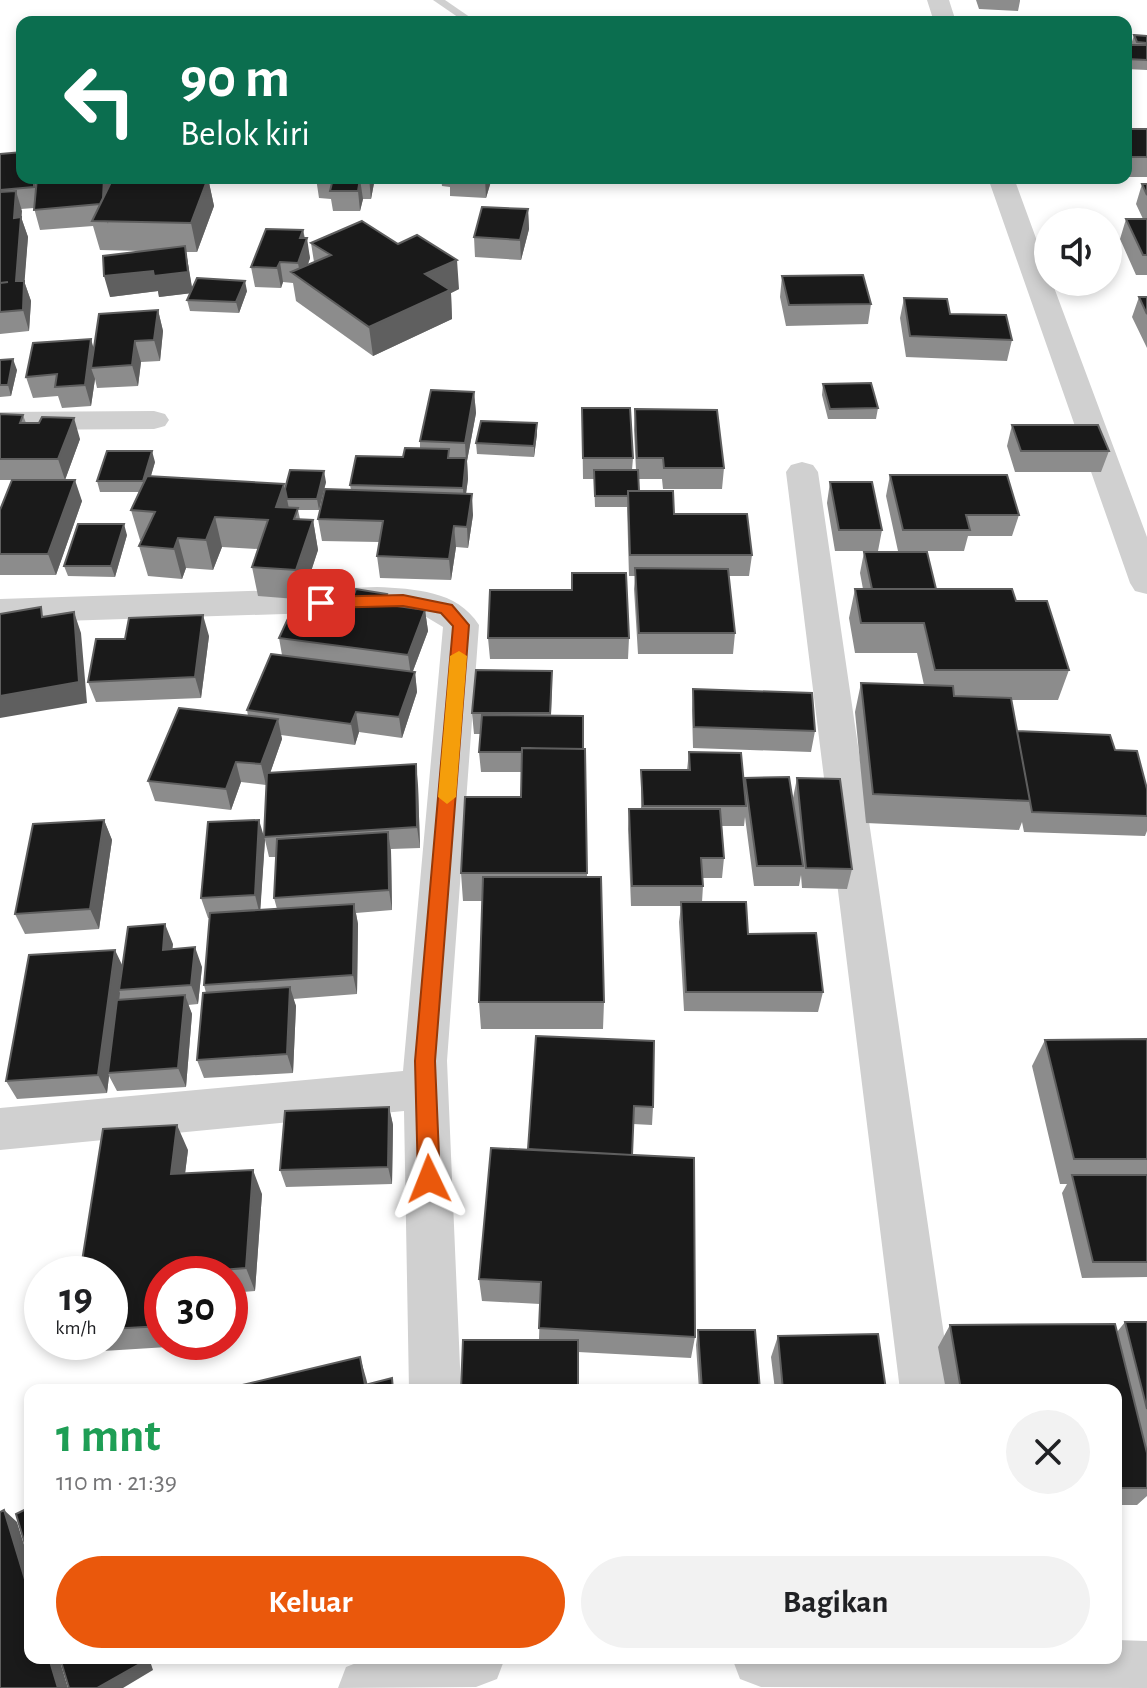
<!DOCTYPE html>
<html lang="id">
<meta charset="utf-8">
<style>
:root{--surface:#fff;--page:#f2f2f2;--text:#202124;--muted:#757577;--accent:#ea580c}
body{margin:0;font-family:"Alegreya Sans",sans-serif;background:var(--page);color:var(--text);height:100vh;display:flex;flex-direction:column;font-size:30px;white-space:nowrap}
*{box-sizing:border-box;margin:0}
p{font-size:26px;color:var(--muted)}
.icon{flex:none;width:44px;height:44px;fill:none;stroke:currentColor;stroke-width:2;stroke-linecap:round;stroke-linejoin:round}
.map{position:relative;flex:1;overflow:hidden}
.panel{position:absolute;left:24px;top:1384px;width:1098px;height:280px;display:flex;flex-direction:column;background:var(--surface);border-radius:16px;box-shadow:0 4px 12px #0003}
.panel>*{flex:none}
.banner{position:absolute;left:16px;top:16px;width:1116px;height:168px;border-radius:16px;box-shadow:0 4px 12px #0003;background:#0b6e4f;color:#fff;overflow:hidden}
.buttons{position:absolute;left:1034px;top:208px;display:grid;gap:16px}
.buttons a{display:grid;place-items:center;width:88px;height:88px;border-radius:50%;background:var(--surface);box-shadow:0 4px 12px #0003;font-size:40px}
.speed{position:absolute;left:24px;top:1256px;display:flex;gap:16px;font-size:40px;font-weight:700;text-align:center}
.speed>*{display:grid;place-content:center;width:104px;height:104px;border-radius:50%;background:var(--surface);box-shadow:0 4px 12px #0003;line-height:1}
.speed small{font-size:20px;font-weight:400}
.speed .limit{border:12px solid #d22;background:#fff;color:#111}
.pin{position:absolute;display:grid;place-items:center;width:68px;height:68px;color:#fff;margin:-34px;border-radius:16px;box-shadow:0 4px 12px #0006}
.me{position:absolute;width:88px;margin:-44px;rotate:358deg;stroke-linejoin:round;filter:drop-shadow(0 0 6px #0008)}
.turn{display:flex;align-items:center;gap:28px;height:168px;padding:0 32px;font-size:36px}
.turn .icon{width:104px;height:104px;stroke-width:2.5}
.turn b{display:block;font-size:56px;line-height:68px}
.round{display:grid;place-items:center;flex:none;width:84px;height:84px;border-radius:42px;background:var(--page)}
.summary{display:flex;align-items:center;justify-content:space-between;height:136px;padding:0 32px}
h1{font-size:48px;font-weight:700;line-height:60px;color:#1e9e55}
.primary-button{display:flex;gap:16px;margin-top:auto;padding:16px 32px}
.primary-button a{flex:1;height:92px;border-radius:48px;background:var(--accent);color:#fff;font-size:32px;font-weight:700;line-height:92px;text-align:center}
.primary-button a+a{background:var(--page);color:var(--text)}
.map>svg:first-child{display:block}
</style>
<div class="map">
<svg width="1147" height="1688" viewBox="0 0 1147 1688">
<rect width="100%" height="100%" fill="#fff"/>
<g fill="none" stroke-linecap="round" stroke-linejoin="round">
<path fill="#d0d0d0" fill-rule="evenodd" d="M433,0h12l32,22h-12z"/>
<path fill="#d0d0d0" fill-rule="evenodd" d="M927,0h22l7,22h-22z
M988,178h26l34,93v11h4l95,255v57l-12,-3 -5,-8z
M154,411l11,3 4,6 -4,6 -11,3 -154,1v-18z
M802,462l11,3 5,7 134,918h-52l-114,-918 5,-7z
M377,587c37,2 80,3 102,38l-32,436 14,329h-52l-5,-279 -404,39v-42l403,-37 40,-444 -20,-12 -46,-4 -377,12v-24z
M1116,1640l31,1v47l-386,-1 -21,-8 -8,-21h384z
M369,1658h136l-8,21 -21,8 -138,1 8,-21z"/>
</g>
<path fill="#8c8c8c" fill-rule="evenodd" d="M976,0h44v1l-2,10 -39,-2z
M1134,35l13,1v34l-21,-1v-24h5z
M1126,129h21v48h-21z
M0,154l22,24h89l-1,5 98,-5 6,28 -17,46h-11l6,37 55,2 -8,22 -49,-2 -3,-11 4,-7 -32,4 -1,-6 -48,6 32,-46 -42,-1 -7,-24 -53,4 -6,-22 -13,1v8l7,20 -4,44 7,20 -2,30 -29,3z
M316,178h59l-4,21h-8l-3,12h-27l-2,-12 -12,-1z
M441,178h51l-6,20 -36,-2v-9l-8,-1z
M1142,184h5v91h-11l-16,-36 6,-20h17l-7,-15z
M528,209l1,20 -8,31 -46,-3 -1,-20z
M303,230l7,28 -2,7 6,-3 -3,-19 148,46 -8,4 1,26 -79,37 -77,-55 -3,-18 -10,-1 -2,6 -26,-1 -4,-20z
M782,276l89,28 -3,20 -82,2 -6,-29z
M1139,297h8v51l-15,-31z
M904,298l46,16 62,26 -5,21 -101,-4 -6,-39z
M158,310l5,21 -3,30 -19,1 -3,24 -41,2 -2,-9 -4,27 -29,2 -4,-12 -25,2 -7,-21 68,-29z
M0,360l17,10 -6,26 -11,1z
M823,384l55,24 -2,11h-48l-6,-24z
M474,392l2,21 -9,48 1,18 -2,14 7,22 -5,33 -12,-1 -5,33 -71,-2 -3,-22 2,-14 -57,-1 -4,-22 33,-29 -1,-5 70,-36v-8z
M582,408l51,50 -1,12h4l-2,-40 1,-21 89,59 -2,21h-59l-1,-10h-24l1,12 35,23 78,41 -3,21h-20l6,57 -2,21h-95l-4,-65 1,-13h-6l-2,-69h-32l-1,-28h-11z
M0,414l23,1 3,8 54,16 -15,41 17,21 -26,74h-56v-65l12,-30h-12z
M1012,425l97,26 -8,21h-86l-8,-26z
M537,434l-3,23 -57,-3 -1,-11z
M155,462l-4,14 134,13 41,-7 -7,28h-21l2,9 13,1 5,30 -12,36 41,24 40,-16 2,11 36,5 3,21 -15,40 2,1 2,20 -15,46 -43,-6 -4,13 -74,-10 1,4 -12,34 148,12 2,63 -29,1 1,61 -36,3 2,11 -1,70 -64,5 3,7 -3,67 -89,5 -7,-18 9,-67 -2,-8 6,-67h-2l-7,-20 63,-61 3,-55 -1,3 -25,-3 -10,28 -76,-9 -7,-20 100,-65 -1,-6 35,-55 -3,-17 17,-39 -38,-3 -6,-29 6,-18 -36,-2 -9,23 -27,-2 -4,11 -34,-3 -9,-30 3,-5 -2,-1 -9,-30 8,-18h-39l-3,-11zM265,840l4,17h7l-2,41 3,11 -17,1z
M890,475l129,40 -7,21h-44l-4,15h-66l-12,-55z
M830,482l52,48 -4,21h-43l-8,-48z
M127,535l-12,42 -47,-1 -4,-10z
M864,552l72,37 80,12 53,69 -11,30h-47l6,31 98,19 32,39v42l-2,5 -121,-4 -2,-10 -3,8 -153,-7 -11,-111 6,-29 63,2 -7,-32h-62l-6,-35 6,-29h8l-3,-16z
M572,590l57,48 -1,21h-138l-2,-21z
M209,636l-8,62 -105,4 -8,-20z
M693,689l122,42 -4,21 -118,-4 -1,-38z
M552,691l-1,25 32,33h2l2,128 17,125 -1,27h-122l-2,-27 3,-101h-19l-2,-28 60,-76v-25h-40l-2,-20 2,-18h-7l-2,-21z
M689,752l55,33 1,-7 49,33 -1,-13 4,-20 55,91 -5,20 -45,-1 -1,-13 -2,11h-45l-9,-69 -1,9h-22l2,32 -2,20h-19v8l-1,16 46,32 75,58 -5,20 -134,-1 -5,-89 2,-16h-50l-3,-77 1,-20h12v-39h46z
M104,820l8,20 -13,89 -74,5 -10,-20z
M173,944l-1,5 30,18 -4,37 -10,1 4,9 -6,73 -69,4 -8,-15 -2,17 -90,6 -11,-18 116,-115z
M536,1036l117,71 -1,18 -19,-1 -1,31 63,182 -4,21 -113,-6 -39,-12 1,-36 -58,-3 -3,-22 49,-130z
M1147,1039v238l-65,1 -20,-85 5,-9h-7l-28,-118 13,-26z
M389,1107l4,18 -1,59 -106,3 -6,-17z
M188,1150l-3,23 77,21 -7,97 -25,2v-19h-68v68h54v2l-129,8 -8,-10h31v-68z
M1125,1322h22v174l-10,9h-21v-115h-170l-8,-43 12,-22 167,7z
M698,1330l62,60h-61l-3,-45z
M778,1336l108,54h-111l-4,-33z"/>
<path fill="#5f5f5f" d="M104,178h7l-3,46 -5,-20z
M208,178l6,28 -17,46 -6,-29z
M369,178h6l-4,21z
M485,178h7l-6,20z
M360,179l3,20 -3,12 -2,-20z
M16,191l6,20 -1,15v-9l7,20 -5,65 -7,-21 -2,-63z
M528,209l1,20 -8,31 -1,-20z
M303,230l2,13 2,-5 3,20 -8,22 -1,-1 -3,-16 2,-25z
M185,246l8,47 -34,4 -1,-6 -48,6 -6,-21 49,-5z
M457,260l2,29 -8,4 1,26 -79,37 -4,-29 56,-53z
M280,262l3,20 -2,6 -4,-20z
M24,281l7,20 -2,30 -6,-21z
M245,281l2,10 -8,22 -3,-11z
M158,310l5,21 -3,30 -6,-21z
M91,339l6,21 -6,8 4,11 -4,27 -6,-21z
M135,341l6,21 -3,24 -6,-21z
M13,359l4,11 -6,26 -3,-11z
M474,392l2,21 -9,48 1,18 -4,30 -1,-21 3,-26 -1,-19z
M74,418l6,21 -15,41 -7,-21z
M537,423v11l-3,23v-11z
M152,451l3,11 -9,30 -3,-11z
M324,471l2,11 -7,28 -2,-11z
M75,480l7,21 -26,74 -8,-21z
M284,484l6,30 -14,-7z
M472,494l1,21 -5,33 -1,-21z
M215,517l7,30 -9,23 -7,-30z
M313,520l5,30 -16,49 -6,-29z
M124,524l3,11 -12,42 -4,-11z
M454,526l2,21 -5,33 -2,-21z
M178,538l8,30 -4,11 -8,-30z
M344,591l3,21 -11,-3z
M387,594l3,21 -7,-11z
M425,610l3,21 -17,45 -3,-21z
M74,612l7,21 6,70 -87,15v-22z
M203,615l6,21 -8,62 -6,-21z
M415,672l2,20 -15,46 -3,-21z
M356,712l3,20 -4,13 -4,-21z
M278,719l4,20 -16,46 -5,-21z
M236,762l5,20 -10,28 -5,-21z
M416,764l2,21 2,63 -3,-21z
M104,820l8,20 -13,89 -9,-20z
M259,820l6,20 -5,75 -5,-20z
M388,832l3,20 1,58 -3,-20z
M354,904l4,20 -1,70 -4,-19z
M165,924l8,20 -3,25 -7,-19z
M195,947l7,20 -4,37 -7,-19z
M115,950l9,19 -5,21 1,3 -10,80h-2l1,3 -2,17 -9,-18z
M290,987l6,19 -3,67 -6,-19z
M185,995l7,19 -6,73 -8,-19z
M389,1107l4,18 -1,59 -4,-17z
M177,1125l11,25 -6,48 -11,-24z
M253,1170l9,24 -7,97 -9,-23z
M360,1357l6,21 3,12 -4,-5z
M4,1510l13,12 13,42v32z
M49,1658h10l9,30h-10z
M142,1658h7l4,12 -30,18h-26z
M156,1658h12l-7,4z"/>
<path fill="#1a1a1a" stroke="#5f5f5f" stroke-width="2" d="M1134,35l13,1v7l-10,-1z
M1126,45h21v15l-21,-1z
M1126,129h21v28h-21z
M22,152v26h12v9l-34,3v-36z
M37,178h67l-1,20 -3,6 -66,6z
M113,178h95l-17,45 -99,-2z
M316,178h53l-1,1h-8l-2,12h-28l3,-12z
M1142,184h5v11z
M16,191l-2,27 7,-1 -5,64h8l-1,29 -23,2v-29l8,-1 -8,1v-91z
M482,207l46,2 -8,31 -46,-3z
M1126,219h21v36h-4z
M362,221l36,23 19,-9 40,25 -32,14 25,16 -81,37 -78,-55 40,-17 -20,-12z
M266,229l37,1 -3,8h7l-9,25 -18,-1 -3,6 -26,-1z
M185,246l3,26 -34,4 -1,-5 -49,5 -1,-20z
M863,275l8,29 -82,1 -7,-29z
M197,278l48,3 -9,21 -49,-2z
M1139,297h8v17z
M904,298l43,1 3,15 56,1 6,25 -102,-4z
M158,310l-4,30 -19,1 -3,24 -41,3 8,-54z
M91,339l-6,46 -30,2 2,-13 -31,3 7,-34z
M13,359l-5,26h-8v-25z
M871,383l7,25 -48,1 -7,-25z
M431,390l43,2 -9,51 -45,-2z
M582,408h48l3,50h-50z
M635,409l82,1 7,58h-60l-1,-10h-26z
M0,414l23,1 -3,8h19l3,-6 32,1 -16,41h-58z
M481,421l56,2 -3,23 -58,-3z
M1012,425h86l11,26h-88z
M405,448l44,1 -1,9h18l-3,30 -113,-3 6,-29 47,1z
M107,451h45l-9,30h-46z
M290,470l34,1 -7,28h-30l-2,-10z
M594,470h44l1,21h-11v5h-33z
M890,475h117l12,40h-53l4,15h-67z
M147,476l137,8 -8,23 22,1 -4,11 19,1 -17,50 -44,-3 16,-47 -53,-3 -9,23 -28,-2 -4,11 -35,-3 16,-34 -24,-2z
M12,480h63l-27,74h-48v-44z
M830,482h42l10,48h-43z
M325,489l147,5 -5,33 -13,-1 -5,33 -72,-3 6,-35 -65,-2z
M628,491h45l1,23h73l5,41h-122z
M78,524h46l-13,42h-47z
M864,552h63l9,37h-64z
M635,568l93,1 7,64h-96z
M572,573h54l3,65h-141l2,-48h82z
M303,586l41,5 -8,18 12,2 8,-22 31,5 -4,10 42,6 -17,45 -129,-17z
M855,589h157l4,12h31l22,69h-134l-11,-47h-63z
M41,607l1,10 32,-5 5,70 -79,14v-82z
M203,615l-8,62 -107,5 8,-43h29l4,-21z
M271,654l144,18 -16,45 -43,-5 -5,12 -104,-14z
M476,670l76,1 -2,42h-78z
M861,683l92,3 1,10 57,2 19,103 -157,-7z
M693,689l119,4 3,38 -121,-4z
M179,708l99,11 -17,45 -25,-2 -10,27 -78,-8z
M482,715l101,1v33l-61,-1v4h-43z
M1017,731l93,4 5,15 22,1 10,38v27l-115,-4z
M522,748l63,1 2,124h-126l4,-76h56z
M689,752l52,1 5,53h-103l-2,-36h49z
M416,764l1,63 -153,10 3,-64z
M789,777l14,89h-46l-12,-88z
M797,778l43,1 12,90 -46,-1z
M629,809h91l4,49h-23l2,28h-71z
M104,820l-14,89 -75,5 18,-90z
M259,820l-4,75 -54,3 7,-76z
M388,832l1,58 -115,8 3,-59z
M483,877h118l3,125h-125z
M681,902h65l2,32 68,-1 7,59h-137z
M354,904l-1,71 -149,10 6,-72z
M165,924l-2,26 32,-3 -4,38 -72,5 9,-63z
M115,950l-17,125 -92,6 23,-126z
M290,987l-3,67 -90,6 6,-67z
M185,995l-7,73 -70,5 9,-73z
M536,1036l118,5 -1,66 -19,-1 -2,49 -104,-6z
M1147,1039v120h-73l-29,-119z
M389,1107l-1,60 -108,3 5,-59z
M177,1125l-6,49 82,-4 -7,98 -37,3v3h-47v52l-52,3v-55h-30l23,-145z
M491,1148l203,10 1,179 -156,-9 2,-46 -62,-3z
M1072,1175h75v87h-54z
M1125,1322h22v87z
M1115,1324l32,129v35h-31v-98h-155l-11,-65z
M698,1330h57l5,60h-58z
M878,1334l8,56h-103l-5,-54z
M463,1340h115v50h-117z
M360,1357l5,28 27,-7 1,12h-172z
M30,1507v54l-14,-47z
M4,1510l26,86v62h19l9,30h-58v-176z
M60,1658h82l1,4 -46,26h-28z"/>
<path fill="#ea580c" stroke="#983908" stroke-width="2" d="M403,595l49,10 17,20 -34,436 5,118 -3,7 -8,3 -8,-3 -3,-7 -3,-118 38,-435 -12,-13 -38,-7 -82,2 -8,-5 8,-6z"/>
<path fill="#f59e0b" d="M459,651l8,5 -11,141 -9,7 -9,-7 12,-141z"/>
</svg>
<div class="buttons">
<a><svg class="icon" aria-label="sound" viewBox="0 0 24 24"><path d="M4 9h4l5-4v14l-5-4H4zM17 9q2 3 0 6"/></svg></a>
</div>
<div class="speed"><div>19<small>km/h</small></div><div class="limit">30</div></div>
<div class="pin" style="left:321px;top:603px;background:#d93025"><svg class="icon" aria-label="arrive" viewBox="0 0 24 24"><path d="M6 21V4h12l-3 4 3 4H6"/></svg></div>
<svg class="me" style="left:429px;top:1179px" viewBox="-20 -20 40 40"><path d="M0-17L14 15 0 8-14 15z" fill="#ea580c" stroke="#fff" stroke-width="4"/></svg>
<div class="banner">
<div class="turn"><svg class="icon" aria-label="left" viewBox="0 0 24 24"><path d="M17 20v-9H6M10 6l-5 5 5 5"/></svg><div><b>90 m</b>Belok kiri</div></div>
</div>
<section class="panel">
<div class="summary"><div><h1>1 mnt</h1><p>110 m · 21:39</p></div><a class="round"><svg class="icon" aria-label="close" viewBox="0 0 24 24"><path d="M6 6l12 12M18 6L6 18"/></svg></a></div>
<div class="primary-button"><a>Keluar</a><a>Bagikan</a></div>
</section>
</div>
